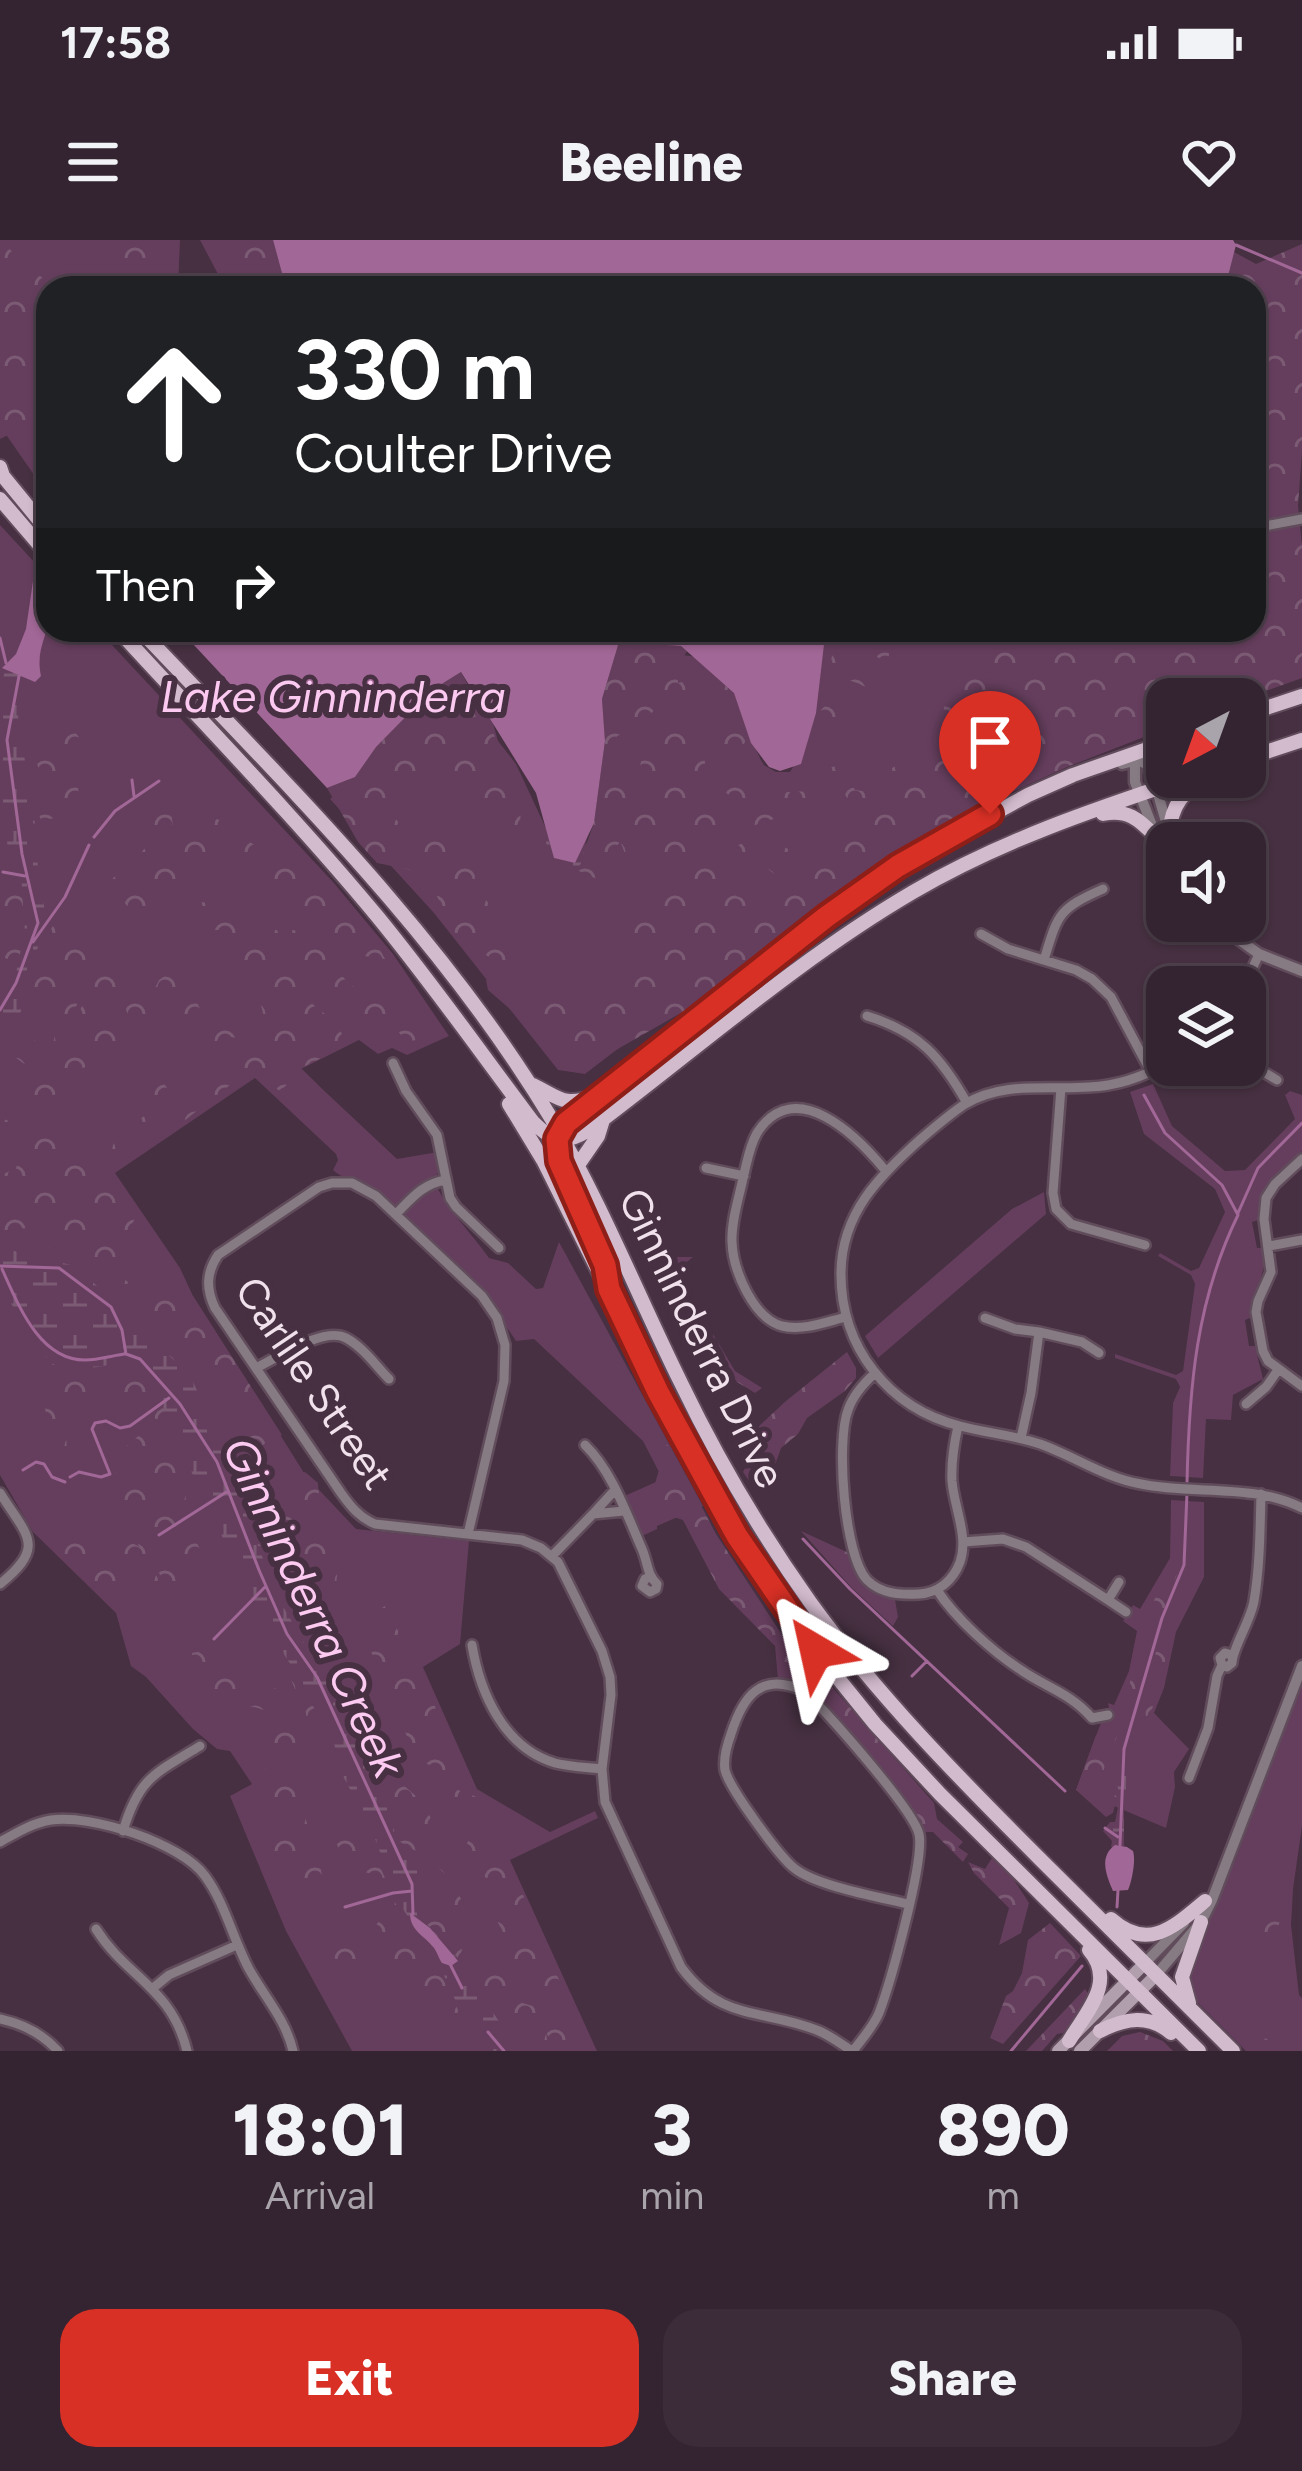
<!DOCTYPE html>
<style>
:root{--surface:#342431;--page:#3c2c39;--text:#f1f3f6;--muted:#a9a4ab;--line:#4e414d;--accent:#d93025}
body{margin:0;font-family:Figtree,sans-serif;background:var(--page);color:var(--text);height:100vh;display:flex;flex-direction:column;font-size:45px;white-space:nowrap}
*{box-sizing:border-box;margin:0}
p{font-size:39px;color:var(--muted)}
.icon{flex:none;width:66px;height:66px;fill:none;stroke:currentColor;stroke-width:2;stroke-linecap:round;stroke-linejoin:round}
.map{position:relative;height:1811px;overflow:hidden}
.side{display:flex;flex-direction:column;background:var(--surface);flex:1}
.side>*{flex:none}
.guide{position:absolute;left:36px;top:36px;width:1230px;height:366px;border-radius:36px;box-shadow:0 3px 9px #0004,0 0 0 3px var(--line);background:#202124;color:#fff;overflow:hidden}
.needle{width:78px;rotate:221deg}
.controls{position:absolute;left:1146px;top:438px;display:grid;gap:24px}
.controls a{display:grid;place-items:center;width:120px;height:120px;border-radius:24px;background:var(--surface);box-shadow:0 3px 9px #0004,0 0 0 3px var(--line);font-size:60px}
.pin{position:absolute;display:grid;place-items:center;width:102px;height:102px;color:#fff;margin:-123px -51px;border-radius:50% 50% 50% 0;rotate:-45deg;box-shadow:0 0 12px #0007}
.pin .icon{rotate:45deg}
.me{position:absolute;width:132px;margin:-66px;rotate:324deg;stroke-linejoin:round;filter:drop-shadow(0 0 9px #0008)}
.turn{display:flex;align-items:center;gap:42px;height:252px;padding:0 60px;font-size:54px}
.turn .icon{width:156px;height:156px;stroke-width:2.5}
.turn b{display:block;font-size:84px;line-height:102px}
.then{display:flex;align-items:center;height:114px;padding:0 60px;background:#0003;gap:24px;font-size:45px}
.eta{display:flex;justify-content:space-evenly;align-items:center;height:204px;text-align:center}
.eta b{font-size:72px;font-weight:800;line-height:84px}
.primary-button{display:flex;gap:24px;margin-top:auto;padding:24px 60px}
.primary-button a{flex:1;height:138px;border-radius:36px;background:var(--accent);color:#fff;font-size:48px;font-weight:800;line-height:138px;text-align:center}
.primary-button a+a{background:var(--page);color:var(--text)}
.status{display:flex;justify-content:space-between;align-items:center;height:84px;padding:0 60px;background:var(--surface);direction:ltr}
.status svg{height:33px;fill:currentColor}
header{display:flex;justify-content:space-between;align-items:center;height:156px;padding:0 60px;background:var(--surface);font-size:54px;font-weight:800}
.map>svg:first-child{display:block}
</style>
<div class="status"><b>17:58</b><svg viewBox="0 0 49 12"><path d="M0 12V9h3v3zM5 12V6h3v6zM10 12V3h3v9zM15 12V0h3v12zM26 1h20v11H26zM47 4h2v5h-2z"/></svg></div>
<header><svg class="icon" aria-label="menu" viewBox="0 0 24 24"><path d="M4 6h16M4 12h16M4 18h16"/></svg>Beeline<svg class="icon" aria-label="heart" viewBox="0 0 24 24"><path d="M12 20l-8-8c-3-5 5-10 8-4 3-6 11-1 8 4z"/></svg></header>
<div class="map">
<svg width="1302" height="1811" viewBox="0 0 1302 1811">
<defs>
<pattern id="forest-crowns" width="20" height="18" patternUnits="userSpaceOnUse" patternTransform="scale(3)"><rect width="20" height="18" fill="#653e5d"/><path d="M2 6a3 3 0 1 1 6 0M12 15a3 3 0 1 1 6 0" fill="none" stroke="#7b5a74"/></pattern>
<pattern id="wetland-marsh" width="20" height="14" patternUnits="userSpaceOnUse" patternTransform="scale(3)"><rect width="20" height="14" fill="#653e5d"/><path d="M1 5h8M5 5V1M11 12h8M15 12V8" fill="none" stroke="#7b5a74"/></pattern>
</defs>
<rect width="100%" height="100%" fill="#463041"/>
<path fill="#653e5d" d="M0,0h180l-2,48h-130v207l-48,-69z
M0,285l48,52v53h50l235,252 60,72 56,82 -42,19 -15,-7 -14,6 -19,-14 -58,29 96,90 41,-7 2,19 -7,8c13,30 37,52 56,79l19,5 28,26 7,-1 16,-46 144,264 -46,20v3l-17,8 -20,-39 36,-16 3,-10 -16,-31 -109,-102 -18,2c-38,-59 -88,-105 -143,-148 -13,-10 -28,-12 -40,-23l5,-10 -2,-6 -81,-76 -140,95 65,95 13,28 113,180 50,53 113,12 -9,103 -37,23 54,122 73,43 45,-21 3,7 -88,42 87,191h-245l-66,-120 -56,-135 22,-12 -22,-33 -13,-2 -24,-20 -47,-52 -15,-11 -15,-53 -83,-81 -33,-57z
M1288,293l14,10v124l-135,32 -195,93 -327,236 -60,46 -27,-4 -124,-157 -104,-114c21,-16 31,-40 48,-59 24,-28 54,-43 87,-56l22,18 11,39 18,23 42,90 20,-2 16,-16 14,-110 66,-71c70,-2 63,64 90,110l12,7h14l12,-20 21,-116 10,-6h421z
M1153,844l19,42 53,45 20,-1 50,-51 -10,-24 5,-4 12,4v56c-22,21 -46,36 -44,69l-6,2 5,26h6c6,32 -14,40 -13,70l-5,2 4,26h6l8,33 -30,16 -2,25 -25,-1 -3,59 -33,-2 3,-73 7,-16 -4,-8 -61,-21v-4l61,21 7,-4 12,-87 -4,-9 -33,-19 2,-3 31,18 8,-3 26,-56 -10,-23 -71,-55 -14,-42z
M1044,952l2,22 -168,144 -13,-22 147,-127z
M1171,1260l33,2v75l-28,55 -12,56 -10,25 35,36 -15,23 1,15 -9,41 -90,-38 20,-55 16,-11 -4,-21 6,2 15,-34 8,-40 -14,-10 10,-16 7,4 30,-51z
M1302,1444v142l-9,63 -2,36 8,70 3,3v53h-56l-48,-48 -12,-20 7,-33 42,-89z"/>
<path fill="url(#forest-crowns)" d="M133,0h46l-2,36 -23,-8 -11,12 1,8h-42z
M200,0h73l13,48h-70l2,-14z
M0,1l54,47h-6v127l-48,24z
M1302,4v207l-4,55 4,41v131l-59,21h-76v29l-100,39 -88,40 -119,71 -160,124 -84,48 -54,4 -74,-64 -2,-10 12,-3c11,6 22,16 33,20 35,14 70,-12 98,-30l-9,-30v-25l38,-35 -6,-30 -15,17 -8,-1 -9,-22 -21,39 -22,-10 17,-47 11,-82 -3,-42 17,-57 62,4 6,5 -10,18 1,14 9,-2 7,9 -34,15 -26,24 -17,7v36l21,5 7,-36 19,-21 33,-1 28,153 11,24 25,8 26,-19 -21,-18h-22l-8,10 -4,-6 -3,-20c33,-23 46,-10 76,9l21,-19 27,-38 13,-1 -19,-4 -4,-8 -9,5 -11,-9 4,-17 13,-5 11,-14 8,9 -11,19 7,12 14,2 6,-14 67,-39 2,-33 11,-18 8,-27 -14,-9 -18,-21 323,-1v-156l4,-12 -4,-6v-168h-29l9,-36 22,12z
M858,390h22l-4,5 12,1 1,19 -3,8 -22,-15 -9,4 3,18 4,5 17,-8 11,11 -17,12 -31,-13 -13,-11 6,-19z
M461,432l60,114 -1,52 -28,-1 -23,-43 -29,-25 -35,4 -20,31 21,29 31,-9 36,18 2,38 22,39 29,25 -7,23 -15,1 -50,-36 -20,-42 -22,-20 -35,-7 -19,-21 -31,-54 28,-11 21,-30 56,-57z
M714,435l20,18 14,41 -9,23c31,49 28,32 78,35l4,12 -72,23 -14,-26 -13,-12 -6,-42 1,-51 -6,-10z
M838,453l15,10 -19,23h-10l-3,-16z
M70,486l9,11 -4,27 5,40 -25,14 -14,2 -6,-16 19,-14 6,-13 -11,-7 -7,9c-6,-19 -12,-31 1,-48z
M159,554l11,7 3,27 11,-1 11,-13 29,7 55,44 14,-6 38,25 13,21 -15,16 -20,-2 -36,-19c3,-36 -60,-47 -87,-48 -14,30 -11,57 -46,71l-31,-41 45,-42 -6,-32z
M1,637l20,1 4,55 -7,30 -18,-7z
M200,662l37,4 23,16 20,10 45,-6 17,-4 11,-10 20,25 12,22 -21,-3 -27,2v12l14,16 45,13 38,37 -27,6c-16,-21 -33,-30 -60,-26l-4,-15 -35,-21c-5,28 14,27 29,45 1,1 10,19 11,20l-47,23 17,17 -7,9 -20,-13 -11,10 -27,-18 -18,8 -65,51 -53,28 -6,-8 4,-13 29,-23 2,-32 10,-11 18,24c30,-33 49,-40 90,-55 8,-33 -24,-85 -43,-112h-28z
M61,674l25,12 13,11 -5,15 12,-4 -39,76 -4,-1 1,-12h-21l-16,-12c5,-31 15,-60 34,-85z
M106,716l16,2 11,17 -10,11 29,8 7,-14 16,-11 13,15 16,33 16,-8 20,13 8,18 -23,-4 -13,8 -20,-5 -18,-42 -6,4 -17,20 -20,-1 -6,-12 -10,5c9,17 15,42 6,59l-12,-9 -2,-18 -45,45 -24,15 -7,-14 4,-19 -24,-18 9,-9 13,-6 10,8 7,12 5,-24 15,-4z
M0,878l60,19 31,14 3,24c21,3 30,27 41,43l-18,40 4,19 35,25 26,-8 11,2 89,139 -14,6 -21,16 -12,-34 11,-22 -3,-11 -23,11 -18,-28 -24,-1 -50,-44 -19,-34 -14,-34 -45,-12 -16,-19 -16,-1 -8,8h-10v-27l3,1 -3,-35 16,-6 4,-20 -20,-11z
M668,1017h25l-10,8 6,29 46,77 27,17 -7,5 -18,-11 -12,-18 -42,-73z
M847,1112l9,16v10l-11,13 -38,27 -9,16 -17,14 -13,37 -14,3 -11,-16 15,-28 -14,-4 42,-39z
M43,1120c40,17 46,13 87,4l47,43 34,68 -26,17 3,30 13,30 -8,34 -24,1 -23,-32 16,32 -2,20 10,15 -16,5c-1,-18 -10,-53 -19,-69l-13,10 11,12 -6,19 -10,7 -14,-10 -10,-17 -22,-16 -20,-28 12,-11 23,8 11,12 29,-4 14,7 -23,-28 -13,-9 18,-60 34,-29 -7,-21 -17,10 -71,-6 -3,-7 -16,-9 -3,-20z
M44,1164h7c13,18 20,39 13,61l-10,-15z
M669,1204l47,90 70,107 7,16 13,3 19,19 109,124 3,16 26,23 -5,5 10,7 -5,8 -30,-30h-9c-26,-51 -76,-100 -114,-142l-16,-9 -16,-2 -3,-33 -56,-57 -36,-69 -9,-3 -19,3 -2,-30 10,-33 -1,-9z
M305,1232l13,11c2,51 34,72 11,122l-21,-15 -17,-48 -18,-16v16l-17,5c-2,-21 5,-30 -4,-50l4,-13 38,-7z
M801,1291l50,23c8,29 17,35 44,46l3,17 -5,9 -41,-38z
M1171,1328l7,3 -25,68 -12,3 8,-32z
M385,1366l41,78 34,85 -14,7 -12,-10 -18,-5 -22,-59 -32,-70 11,-19z
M1158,1407l10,3 -17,63 14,16 -8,10 -8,-2c-7,-30 -3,-61 9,-90z
M202,1411l11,17c27,3 58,7 73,34 12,23 11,75 16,103 5,26 22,54 20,82 -1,5 -5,12 -8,16l-16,-24 -5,-23 -12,3 -15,-4 5,-24 10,-7 -14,-37 -3,-34 -10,-19 12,-7 4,-14c-17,-8 -28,-10 -44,0 -27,-9 -34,-33 -34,-60z
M301,1439l30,67 -11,9 -13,-21 -1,-21 -15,-33z
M1131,1439l8,5 -10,34 -9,1 3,4 -18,40 -3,19 15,15 -4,16 -7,4 -30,-27 26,-70 12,-6 6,4z
M389,1533l34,29 25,52 17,-5 6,-16 12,-5 16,13 33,74 5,24 -1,27 18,3 8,17 -8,6 -40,-5 2,14 46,14 14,28 9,8h-25l-14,-18 3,18h-26l-29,-38 -16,-39 11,-28 23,8 4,-5c-19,-19 -26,-44 -29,-71l-17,-6 -25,2 -14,-14 -34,-20 -15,-48z
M441,1544l36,13 -7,11 -15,-3 10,18 -11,9 -24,-45z
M344,1561l11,6 48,114 41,60 16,33 15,9 4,21 -15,-15 -21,-2 4,-23 -28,-19v-18l-29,-8 10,-15 -8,-9 -18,-5 7,-14 -12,-43 -19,-3 -15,-29 -3,-27z
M992,1618l20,19 17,26 -8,30 -22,12 10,-37 -35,-35 -6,-11 17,7z
M451,1644l22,32 -14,43c-19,-19 -49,-42 -38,-70l12,1z
M1268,1657l14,20 -15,35 -25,-7 -10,-20z
M1050,1683l31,33 -78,88 -13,-6 16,-42 7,-5 9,-18 6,-33z
M330,1686l6,1 20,29 16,10 3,8 -16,2 -10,5 -15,-24z
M1085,1749l6,9 -28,35 -6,1 -15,17h-16z
M1237,1786l32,14 17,11h-35l-11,-10z
M1140,1792l23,9 10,10h-66l15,-15z"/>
<path fill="url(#wetland-marsh)" d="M5,429l30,13 -8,1 -9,34 19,120 1,38 8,41 -28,106 -18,23v-42l14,-21 11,-49 -4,-61 -12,-17 -9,-61v-97z
M545,588l9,30 21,5 13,-29 -7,29 -10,19c-25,-12 -24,-30 -26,-54z
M0,1005l17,7 54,13 34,27 86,85 26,59 60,160 27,47 28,33 49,91 1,25 15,48 20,30v28l4,20 29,31 69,102h-26l-18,-28 -17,-17 -17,-37 -43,-68 -25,-68 -29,-55 -16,-55 -66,-103 -111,-233 -18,-28 -34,8 -25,2 -26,-10 -16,-21 -32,-53z
M1123,1508l6,6c-2,16 -6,35 0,49l-5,4v39l-13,1 1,-6 -9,-10 7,-9h5l5,-25 -5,-21 2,-23z"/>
<path fill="#a16796" d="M273,0h960l3,5 -11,43h-939z
M33,341c35,45 -1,53 8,95l-6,6 -33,-14 14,-14 10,-25z
M180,390h654l-9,6 -9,77 -15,51 -21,7 -11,-4 -18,-24 -17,-50 -53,-47 -62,-4 -17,57 3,42 -11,82 -19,40 -21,-5 -18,-65 -75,-121 -29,18 -56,57 -21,30 -28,11z
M1115,1605l12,2 6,4c3,9 -1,30 -5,39l-15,1c-6,-14 -15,-34 2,-46z
M410,1673l20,15 28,33 -7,5 -9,-3c-2,-2 -6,-13 -8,-15 -10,-13 -24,-17 -24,-35z"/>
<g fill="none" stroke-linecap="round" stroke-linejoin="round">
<path stroke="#a16796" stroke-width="3" d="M1236,5l66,28
M0,398l6,25
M132,540l2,16
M94,597l21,-26 44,-30
M3,632l22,4
M33,702l32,-45 24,-52
M0,770l16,-27 22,-60 -16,-69 -15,-114 12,-64
M1144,855l21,38 57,52 16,30c-42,86 -49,173 -51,268
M1238,973l20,-45 44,-45
M0,1026l59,2 52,39 11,23 4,24 14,5 40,45 37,58 42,108 28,64 30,43 95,207 1,30
M2,1029c16,35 37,91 83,91 12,0 26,-4 39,-6
M23,1230l13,-8 8,2 8,13 13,5
M70,1237l9,-5 22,5 9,-3 -18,-45 3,-6 11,-2 14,7 10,-2 39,-28
M159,1295l69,-44
M803,1299l47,50 215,202
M214,1399l52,-53
M912,1436l15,-15
M1105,1588l13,9
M1120,1605l4,-96 38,-131 22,-53 3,-72
M345,1667l48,-14 19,-2
M1117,1667l1,-17
M450,1724l12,24
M488,1792l16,19
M1011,1811l71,-85"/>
<g stroke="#614c5c" stroke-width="14">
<path id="minor" d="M1254,288l48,-9
M981,694l27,15 68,21 16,9 19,18 40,75
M1044,720c14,-46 14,-51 59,-71
M1244,747l15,-33
M867,776c52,16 74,41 100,87
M1245,821l32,19
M393,823l13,28 31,44 13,63 6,9 43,41
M1167,823c-24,14 -50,23 -78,24 -42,3 -85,-6 -124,17 -15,10 -29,22 -43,34 -42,37 -81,75 -81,136 0,73 47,134 119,152 26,7 54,9 80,18 34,12 65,34 101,40 53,11 111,-1 161,24
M1061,848l-8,105 3,16 15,15 74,21
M1302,919l-27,25 -9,14 -2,21 7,53 -13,29 -2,11 7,39 5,10 34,25
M706,928l38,8
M396,974c16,-16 26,-30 50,-34
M1269,1006l33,-6
M846,1077c-20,5 -43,14 -64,9 -29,-8 -49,-56 -50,-84 -1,-21 7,-44 11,-64 4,-15 6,-31 14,-45 38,-59 100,3 128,37
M985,1078l30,11 24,3 -8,61 -10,45
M1039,1092l43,10 17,11
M256,1128c21,-10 68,-42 90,-30 17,9 30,28 43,41
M875,1133c-12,11 -22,22 -27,37 -12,31 -4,146 19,170 14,14 33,15 52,14 19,-1 34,-13 41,-32 9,-25 -6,-55 -8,-81 -1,-19 2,-37 6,-55
M1246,1164l20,-17 12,-17
M585,1205c27,26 42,70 57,104 6,14 5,26 15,35l-1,5 -6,3 -8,-6 3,-7 5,-2
M0,1253c27,43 47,53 0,91
M593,1274l21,-23
M468,1294l36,-153 1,-36 -8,-27 -15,-22 -106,-100 -24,-13h-20l-13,4 -101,68c-12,18 -12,34 -3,53l126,185c10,14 18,24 34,31l147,16 19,8 17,14 44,89 8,26 1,18 -9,74 3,33 76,165c41,56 82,41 138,64 12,5 22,13 33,20
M963,1302l40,-3 23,8 82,53
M552,1316l41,-42 31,-3
M1119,1342l-11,18 18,12
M937,1350c18,28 56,62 84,80 26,18 49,23 71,48l16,-3
M472,1405c8,48 32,103 83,118 15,4 31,4 47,6
M1222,1425l5,2 5,-4c0,-14 19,-43 22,-62 6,-35 6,-72 7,-107
M1189,1538l19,-50 9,-52 5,-11 -2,-7 5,-5 7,2
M123,1591c16,-53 31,-57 77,-85
M0,1602c16,-9 32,-19 51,-22 40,-6 130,23 154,56 20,27 28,63 44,93 15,27 37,51 44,82
M96,1689c30,48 76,59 91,122
M153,1748l16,-13 68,-30
M0,1779c23,5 42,14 58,32
M853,1811c9,-12 20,-24 26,-38 11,-29 46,-153 40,-179 -6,-25 -93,-123 -115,-143 -43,-20 -61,5 -73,43 -4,11 -8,24 -6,36 4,18 54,86 69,98 22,18 85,29 114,36"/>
</g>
<g stroke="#614c5c" stroke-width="15">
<path id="tertiary" d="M1141,516l-6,8v18l32,82
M1122,524l16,-4 8,4 6,9 20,70
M1213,681l46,33 43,17
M1145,1723l39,-40
M1156,1735l45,-53 11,-22 90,-234"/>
</g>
<g stroke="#614c5c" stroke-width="16">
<path id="secondary" d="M1058,1811l87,-88
M1080,1811l76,-76"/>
</g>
<g stroke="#614c5c" stroke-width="18">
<path id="primary" d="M0,227l3,9 45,55
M0,259l48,56
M118,390c87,95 177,187 259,286 55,67 104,137 156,206 21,21 31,23 56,8 108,-81 208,-170 324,-238 87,-51 182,-83 278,-115
M140,390c147,155 304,308 414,493 49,84 84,173 127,260 37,77 80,150 129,219 68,94 148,175 230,257 64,64 128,128 193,192
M1245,475l57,-19
M1245,519l57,-19
M1103,574c24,-5 36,5 52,22
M1169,593c3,-29 14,-42 39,-56
M533,845c29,14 28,21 63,12
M509,864l34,56 149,299 45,77 79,115 59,73 65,70 259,257
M578,925l20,-29 5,-16
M593,999l-36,-88 2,-19 8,-9 259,-206 72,-51 130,-71 45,-20 94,-33
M1111,1679c37,33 63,8 94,-18
M1189,1763l-7,-26 19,-55
M1100,1791c25,-13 49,-17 71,2
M1069,1801c17,-29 48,-59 20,-91"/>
</g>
<use href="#minor" stroke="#867a83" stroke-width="9"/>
<use href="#tertiary" stroke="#867a83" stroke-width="10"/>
<use href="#secondary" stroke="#b19fad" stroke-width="12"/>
<use href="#primary" stroke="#d3bbce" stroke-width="14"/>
</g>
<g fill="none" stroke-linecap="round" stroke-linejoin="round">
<g stroke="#8d1f18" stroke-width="30">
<path id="route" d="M816,1411l-79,-115 -79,-144 -49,-103 -4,-24 -46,-104 -2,-22 9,-16 260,-206 72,-51 92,-52"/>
</g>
<use href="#route" stroke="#d93025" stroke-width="21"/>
</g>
<g text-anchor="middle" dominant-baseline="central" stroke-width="12" stroke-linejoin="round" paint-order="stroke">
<g font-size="42" fill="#f0e1ec" stroke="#463041">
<text transform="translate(702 1098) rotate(64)">Ginninderra Drive</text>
<text transform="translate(314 1143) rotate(56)">Carlile Street</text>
</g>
<g font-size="45" font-style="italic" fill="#fcc9f1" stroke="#463041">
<text x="333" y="456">Lake Ginninderra</text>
<text transform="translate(314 1367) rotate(65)">Ginninderra Creek</text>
</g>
</g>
</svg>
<div class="controls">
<a><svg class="needle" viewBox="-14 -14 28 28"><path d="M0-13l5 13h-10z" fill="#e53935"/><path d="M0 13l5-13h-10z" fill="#a9a4ab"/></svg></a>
<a><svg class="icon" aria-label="sound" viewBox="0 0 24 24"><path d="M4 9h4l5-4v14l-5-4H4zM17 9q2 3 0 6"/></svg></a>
<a><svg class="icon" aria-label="layers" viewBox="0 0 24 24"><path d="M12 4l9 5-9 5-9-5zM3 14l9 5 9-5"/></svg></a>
</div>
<div class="pin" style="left:990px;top:574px;background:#d93025"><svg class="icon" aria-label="arrive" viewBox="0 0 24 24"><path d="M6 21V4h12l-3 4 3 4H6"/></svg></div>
<svg class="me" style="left:816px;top:1411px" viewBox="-20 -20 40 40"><path d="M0-17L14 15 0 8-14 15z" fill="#d93025" stroke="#fff" stroke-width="4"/></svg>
<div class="guide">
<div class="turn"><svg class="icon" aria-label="ahead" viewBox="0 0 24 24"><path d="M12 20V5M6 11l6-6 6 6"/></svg><div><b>330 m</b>Coulter Drive</div></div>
<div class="then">Then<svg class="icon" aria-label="right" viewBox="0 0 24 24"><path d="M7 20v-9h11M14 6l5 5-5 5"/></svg></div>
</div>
</div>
<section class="side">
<div class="eta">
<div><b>18:01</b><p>Arrival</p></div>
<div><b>3</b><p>min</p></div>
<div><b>890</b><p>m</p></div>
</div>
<div class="primary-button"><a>Exit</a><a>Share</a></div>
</section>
